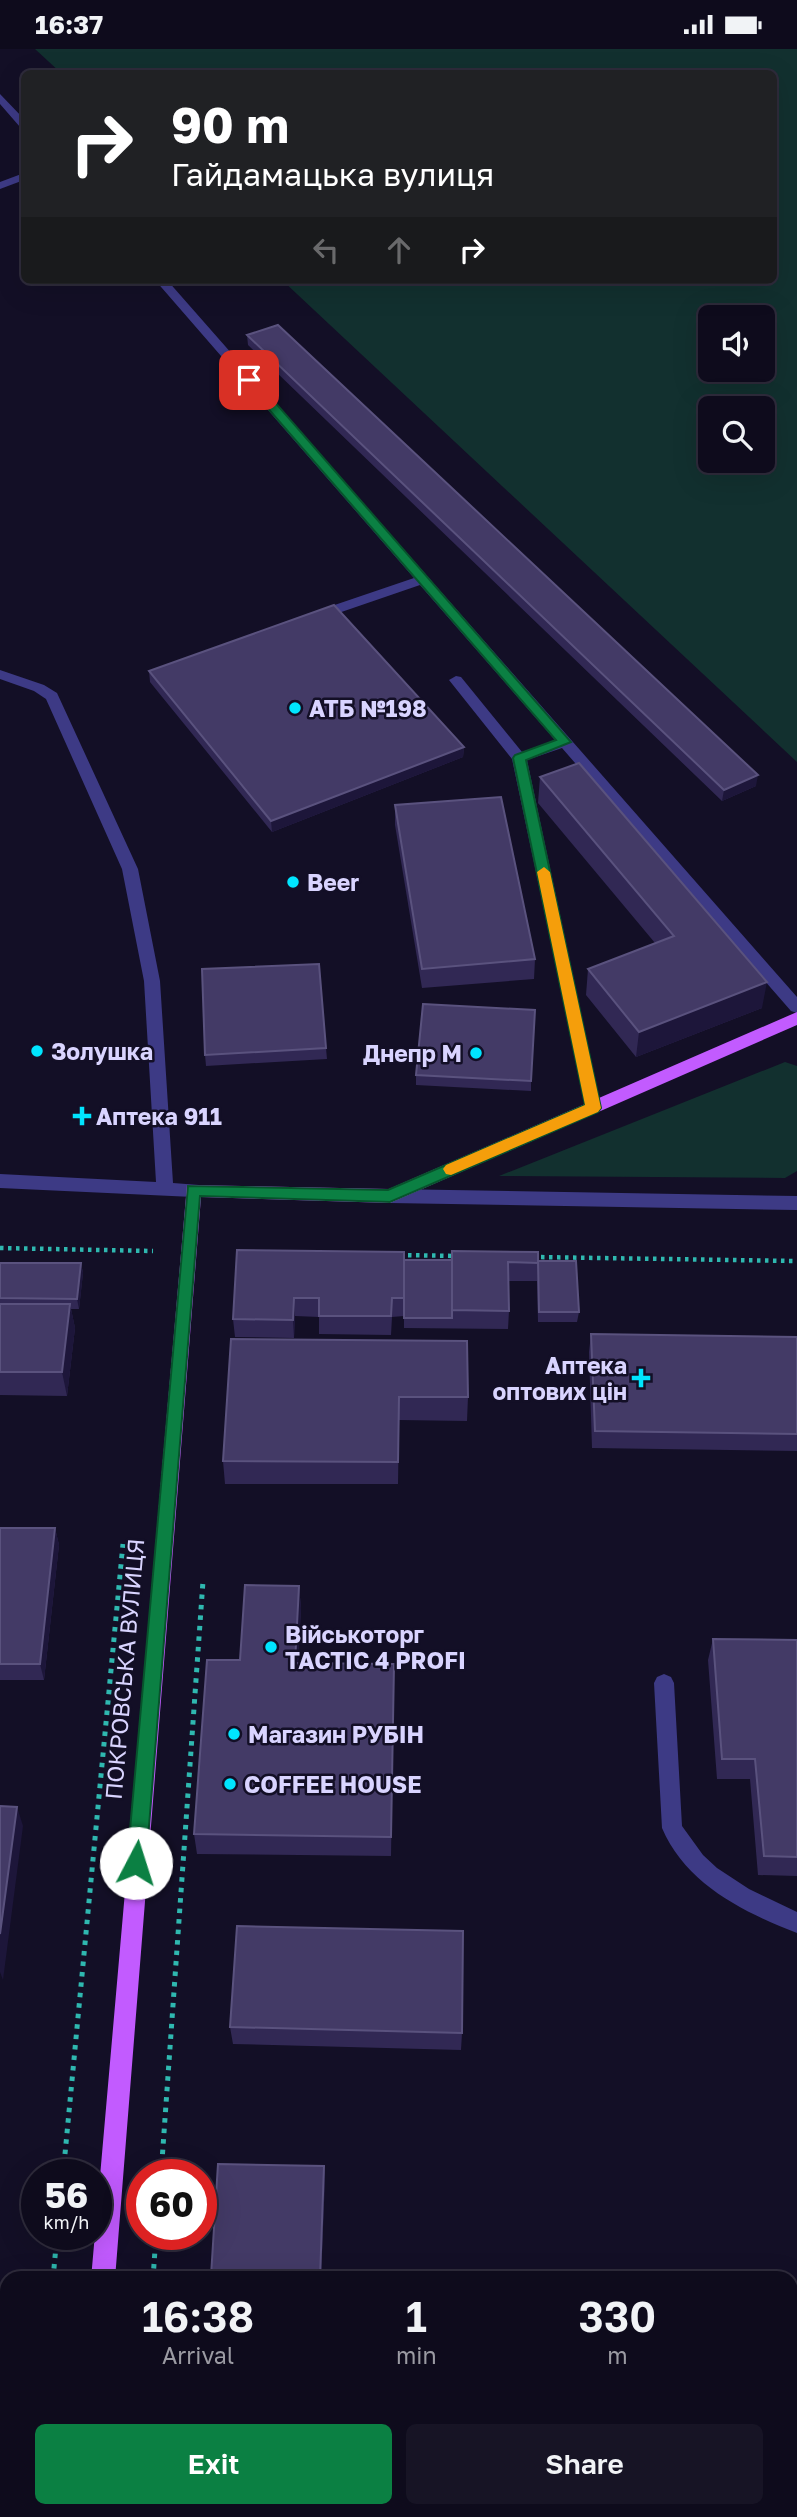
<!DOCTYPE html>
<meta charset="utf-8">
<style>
:root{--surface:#0e0b1c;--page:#171425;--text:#f1f3f6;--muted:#9b9ba3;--line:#2e2b3b;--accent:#0b8043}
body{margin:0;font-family:"Golos Text",sans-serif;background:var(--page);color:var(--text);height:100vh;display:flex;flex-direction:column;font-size:26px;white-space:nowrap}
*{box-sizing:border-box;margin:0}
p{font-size:23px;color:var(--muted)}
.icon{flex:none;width:38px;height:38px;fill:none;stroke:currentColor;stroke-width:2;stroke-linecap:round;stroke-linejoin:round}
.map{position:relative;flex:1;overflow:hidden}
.panel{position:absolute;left:0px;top:2222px;width:798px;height:247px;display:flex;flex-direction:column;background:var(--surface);border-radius:21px 21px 0 0;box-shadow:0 7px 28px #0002,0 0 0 2px var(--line)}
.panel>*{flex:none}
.guide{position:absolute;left:21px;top:21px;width:756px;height:214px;border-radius:10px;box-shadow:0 7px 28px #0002,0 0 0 2px var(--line);background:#202124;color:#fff;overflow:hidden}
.tools{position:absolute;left:698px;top:256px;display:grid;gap:14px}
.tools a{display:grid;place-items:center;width:77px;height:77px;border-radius:10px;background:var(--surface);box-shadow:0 7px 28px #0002,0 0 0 2px var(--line);font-size:35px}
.speed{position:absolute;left:21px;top:2110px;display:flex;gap:14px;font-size:35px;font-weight:700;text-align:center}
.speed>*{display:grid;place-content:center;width:91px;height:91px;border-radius:50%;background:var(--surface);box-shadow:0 7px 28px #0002,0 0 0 2px var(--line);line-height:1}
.speed small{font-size:18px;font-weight:400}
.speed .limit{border:10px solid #d22;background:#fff;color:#111}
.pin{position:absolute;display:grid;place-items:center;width:60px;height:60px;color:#fff;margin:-30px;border-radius:14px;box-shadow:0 4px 10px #0006}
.me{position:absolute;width:77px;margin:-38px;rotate:5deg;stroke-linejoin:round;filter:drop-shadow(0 0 5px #0008)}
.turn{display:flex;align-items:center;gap:24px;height:147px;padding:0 35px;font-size:32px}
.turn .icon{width:91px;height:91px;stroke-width:2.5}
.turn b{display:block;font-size:49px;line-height:60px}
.lanes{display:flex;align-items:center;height:66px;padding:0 35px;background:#0003;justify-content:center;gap:35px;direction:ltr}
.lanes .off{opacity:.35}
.eta{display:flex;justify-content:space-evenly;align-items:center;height:119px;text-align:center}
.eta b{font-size:42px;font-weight:600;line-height:49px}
.primary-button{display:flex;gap:14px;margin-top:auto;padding:14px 35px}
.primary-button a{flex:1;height:80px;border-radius:10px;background:var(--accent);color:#fff;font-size:28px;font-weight:600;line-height:80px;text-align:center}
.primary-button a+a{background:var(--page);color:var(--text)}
.status{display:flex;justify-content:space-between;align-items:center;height:49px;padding:0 35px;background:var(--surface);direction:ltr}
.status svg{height:19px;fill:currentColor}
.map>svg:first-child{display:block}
</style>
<div class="status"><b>16:37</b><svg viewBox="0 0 49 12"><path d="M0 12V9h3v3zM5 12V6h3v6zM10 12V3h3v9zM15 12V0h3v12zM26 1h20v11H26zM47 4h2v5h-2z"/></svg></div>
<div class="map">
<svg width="797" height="2468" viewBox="0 0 797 2468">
<rect width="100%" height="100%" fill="#130f26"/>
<path fill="#12302f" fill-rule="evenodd" d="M35,0h762v713l-515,-482h492v-207h-713zM710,268h53v52h-53zM710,359h53v52h-53z
M785,1013l12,4v105l-12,7 -286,-2z"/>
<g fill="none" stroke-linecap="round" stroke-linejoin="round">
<path stroke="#2fb8b0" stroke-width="4.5" stroke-dasharray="3.5 4.5" stroke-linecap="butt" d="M0,1199l153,3
M400,1206l57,1
M533,1208l264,4"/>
<path stroke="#2fb8b0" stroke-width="5" stroke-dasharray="4.5 6" stroke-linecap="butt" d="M63,2126l60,-631
M161,2126l42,-594
M53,2230l4,-44
M153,2230l3,-44
M31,2462v6
M136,2468l1,-6"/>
<path fill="#3d3a85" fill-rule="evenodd" d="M0,45l24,25v9l-4,-1 -20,-23z
M24,124v7l-24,9v-7z
M155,231h12l630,717v16l-6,-2 -229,-263 -35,12 74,348 -8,6 -6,-2 -75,-353 -63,-79 7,-4 5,1 61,75 33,-12 -135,-155 -99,34h-10v-6l103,-35z
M0,621l44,15 13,8 81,176 22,112 13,202 26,2 2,5 -2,5 -6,2 -193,-9v-14l156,8 -12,-201 -22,-112 -76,-170 -12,-8 -34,-12z
M390,1140l407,7v14l-407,-7 -6,-2 -2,-5 2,-5z
M664,1625l7,3 3,6 8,143 21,29 14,13 32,21 48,23v21c-54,-21 -111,-49 -135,-105l-8,-145 3,-6z"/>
<path fill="#c25bff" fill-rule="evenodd" d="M797,963v13l-407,178 -189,-6 -86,1082h-24l96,-1094 202,4z
M72,2462h24l-1,6h-24z"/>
</g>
<path fill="#312854" d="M247,286l509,451 -34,15 -474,-456z
M149,622l315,76 -1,10 -191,75 -122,-150z
M540,728l222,231 -126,49 -50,-62 2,-26 67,-26 -117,-140z
M395,756l140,154 -1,20 -112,9 -27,-163z
M326,999l1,11 -121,7 -1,-11z
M416,1026l115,6v10l-115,-6z
M404,1211l134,1 41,51 -2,10h-39l-1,-41h-28v30l-1,18 -104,-1v-12l-12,1 -1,18 -72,-1v-17l-24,-1 -1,22 -59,-1 -2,-18z
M0,1214h81l2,10 -4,36h-8l4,19 -8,68 -67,-1z
M591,1285l206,3v114l-205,-3 -3,-96z
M231,1290l237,58 -1,24 -68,-1 -1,64h-173l-2,-23z
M0,1479h55l4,17 -15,135h-44z
M299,1537l2,22 -3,55 96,1 -3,192 -194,-2 -3,-20 46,-174z
M713,1590l84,1v236l-39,-1 -8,-96h-33l-9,-119z
M230,1978l232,6 -1,17 -228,-6z
M324,2117l1,12 -4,101h-109l-1,-3z"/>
<path fill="#1d163a" d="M464,698l-1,10 -191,75 -1,-11z
M758,726l-2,11 -34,15 2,-11z
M767,933l-5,26 -126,49 3,-25z
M81,1214l2,10 -4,36 -2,-10z
M294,1249l1,18 -1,22 -1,-18z
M70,1255l5,24 -8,68 -5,-24z
M55,1479l4,17 -15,135 -4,-16z
M299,1537l2,22 -4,76 -2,-21z
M17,1758l6,19 -20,154 -3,-8v-38z
M324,2117l1,12 -4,101h-1z"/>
<path fill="#433a66" stroke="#5a527e" stroke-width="2" d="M278,276l480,450 -34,15 -477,-455z
M334,556l130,142 -193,74 -122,-150z
M579,714l188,219 -128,50 -51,-63 86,-33 -134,-159z
M501,748l34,162 -113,10 -27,-164z
M319,915l7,84 -121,7 -3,-86z
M423,955l112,6 -4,71 -115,-6z
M237,1201l167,2v46h-12l-1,18h-72v-18h-25l-1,22 -60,-1z
M452,1202l86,1v11l-30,-1 1,49 -57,-1z
M404,1211h48v58h-48z
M538,1212h38l3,51h-40z
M0,1214h81l-4,36 -77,-1z
M0,1255h70l-8,68h-62z
M591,1285l206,3v97l-202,-3z
M231,1290l236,2 1,56h-69l-1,65 -175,-1z
M0,1479h55l-15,136h-40z
M245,1536l54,1 -4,77 99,1 -3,173 -197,-3 13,-174h33z
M713,1590l84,1v217l-33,-1 -9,-97h-33z
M0,1757l17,1 -17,127z
M237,1877l226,5 -1,102 -232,-6z
M218,2115l106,2 -4,112 -109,-2z
M188,2462h162v6h-162z"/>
<path fill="#0b8043" stroke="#07532c" stroke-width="2" d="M249,327l4,1 318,365 -45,18 75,348 -3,4 -208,90 -190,-6 -54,667 -3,6 -7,3 -6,-3 -3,-6 61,-677 200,4 197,-85 -72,-347 2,-3 41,-15 -311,-358 -2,-2z"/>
<path fill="#f59e0b" d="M544,818l6,5 51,236 -3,4 -147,63 -5,-1 -3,-5 3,-4 139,-60 -48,-233z"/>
<g fill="#00e5ff" stroke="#130f26" stroke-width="2.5">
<circle cx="295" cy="659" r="7"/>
<circle cx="293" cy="833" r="7"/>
<circle cx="37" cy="1002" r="7"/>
<circle cx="476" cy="1004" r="7"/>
<path d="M78.5 1056.5h7v7h7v7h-7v7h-7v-7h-7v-7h7z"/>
<path d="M637.5 1318.5h7v7h7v7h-7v7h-7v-7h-7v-7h7z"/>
<circle cx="271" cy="1598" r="7"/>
<circle cx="234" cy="1685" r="7"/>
<circle cx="230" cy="1735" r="7"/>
</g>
<g text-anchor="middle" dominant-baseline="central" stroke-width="5" stroke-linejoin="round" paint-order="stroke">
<g font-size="23" font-weight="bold" fill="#d9d4ff" stroke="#130f26" text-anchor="start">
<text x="309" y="659">АТБ №198</text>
<text x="307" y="833">Beer</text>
<text x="51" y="1002">Золушка</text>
<text x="462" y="1004" text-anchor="end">Днепр М</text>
<text x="96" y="1067">Аптека 911</text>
<text x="627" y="1316" text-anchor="end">Аптека<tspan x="627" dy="26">оптових цін</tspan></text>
<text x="285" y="1585">Військоторг<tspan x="285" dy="26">TACTIC 4 PROFI</tspan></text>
<text x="248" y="1685">Магазин РУБIН</text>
<text x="244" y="1735">COFFEE HOUSE</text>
</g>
<g font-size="23" fill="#d9d4ff" stroke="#130f26">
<text transform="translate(124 1620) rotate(-85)">ПОКРОВСЬКА ВУЛИЦЯ</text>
</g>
</g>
</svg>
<div class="tools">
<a><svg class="icon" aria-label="sound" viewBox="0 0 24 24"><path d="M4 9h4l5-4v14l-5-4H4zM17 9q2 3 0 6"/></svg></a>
<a><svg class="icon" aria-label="search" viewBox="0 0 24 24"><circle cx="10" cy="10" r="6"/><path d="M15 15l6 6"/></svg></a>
</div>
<div class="speed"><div>56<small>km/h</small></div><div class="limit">60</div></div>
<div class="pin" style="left:249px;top:331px;background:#d93025"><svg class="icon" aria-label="arrive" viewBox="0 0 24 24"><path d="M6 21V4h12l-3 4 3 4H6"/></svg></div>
<svg class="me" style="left:136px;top:1814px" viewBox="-20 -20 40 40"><circle r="19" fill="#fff"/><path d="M0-13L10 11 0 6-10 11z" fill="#0b8043"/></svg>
<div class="guide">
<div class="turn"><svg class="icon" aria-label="right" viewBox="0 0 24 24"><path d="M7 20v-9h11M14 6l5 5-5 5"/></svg><div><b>90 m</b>Гайдамацька вулиця</div></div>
<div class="lanes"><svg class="icon off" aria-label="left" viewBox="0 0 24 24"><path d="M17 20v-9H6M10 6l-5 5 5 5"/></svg><svg class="icon off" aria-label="ahead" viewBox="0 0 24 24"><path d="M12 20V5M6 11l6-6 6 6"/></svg><svg class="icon" aria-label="right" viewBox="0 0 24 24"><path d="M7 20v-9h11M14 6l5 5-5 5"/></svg></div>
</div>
<section class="panel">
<div class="eta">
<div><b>16:38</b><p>Arrival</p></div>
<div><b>1</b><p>min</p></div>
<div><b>330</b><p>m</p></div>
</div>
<div class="primary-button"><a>Exit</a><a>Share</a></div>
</section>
</div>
